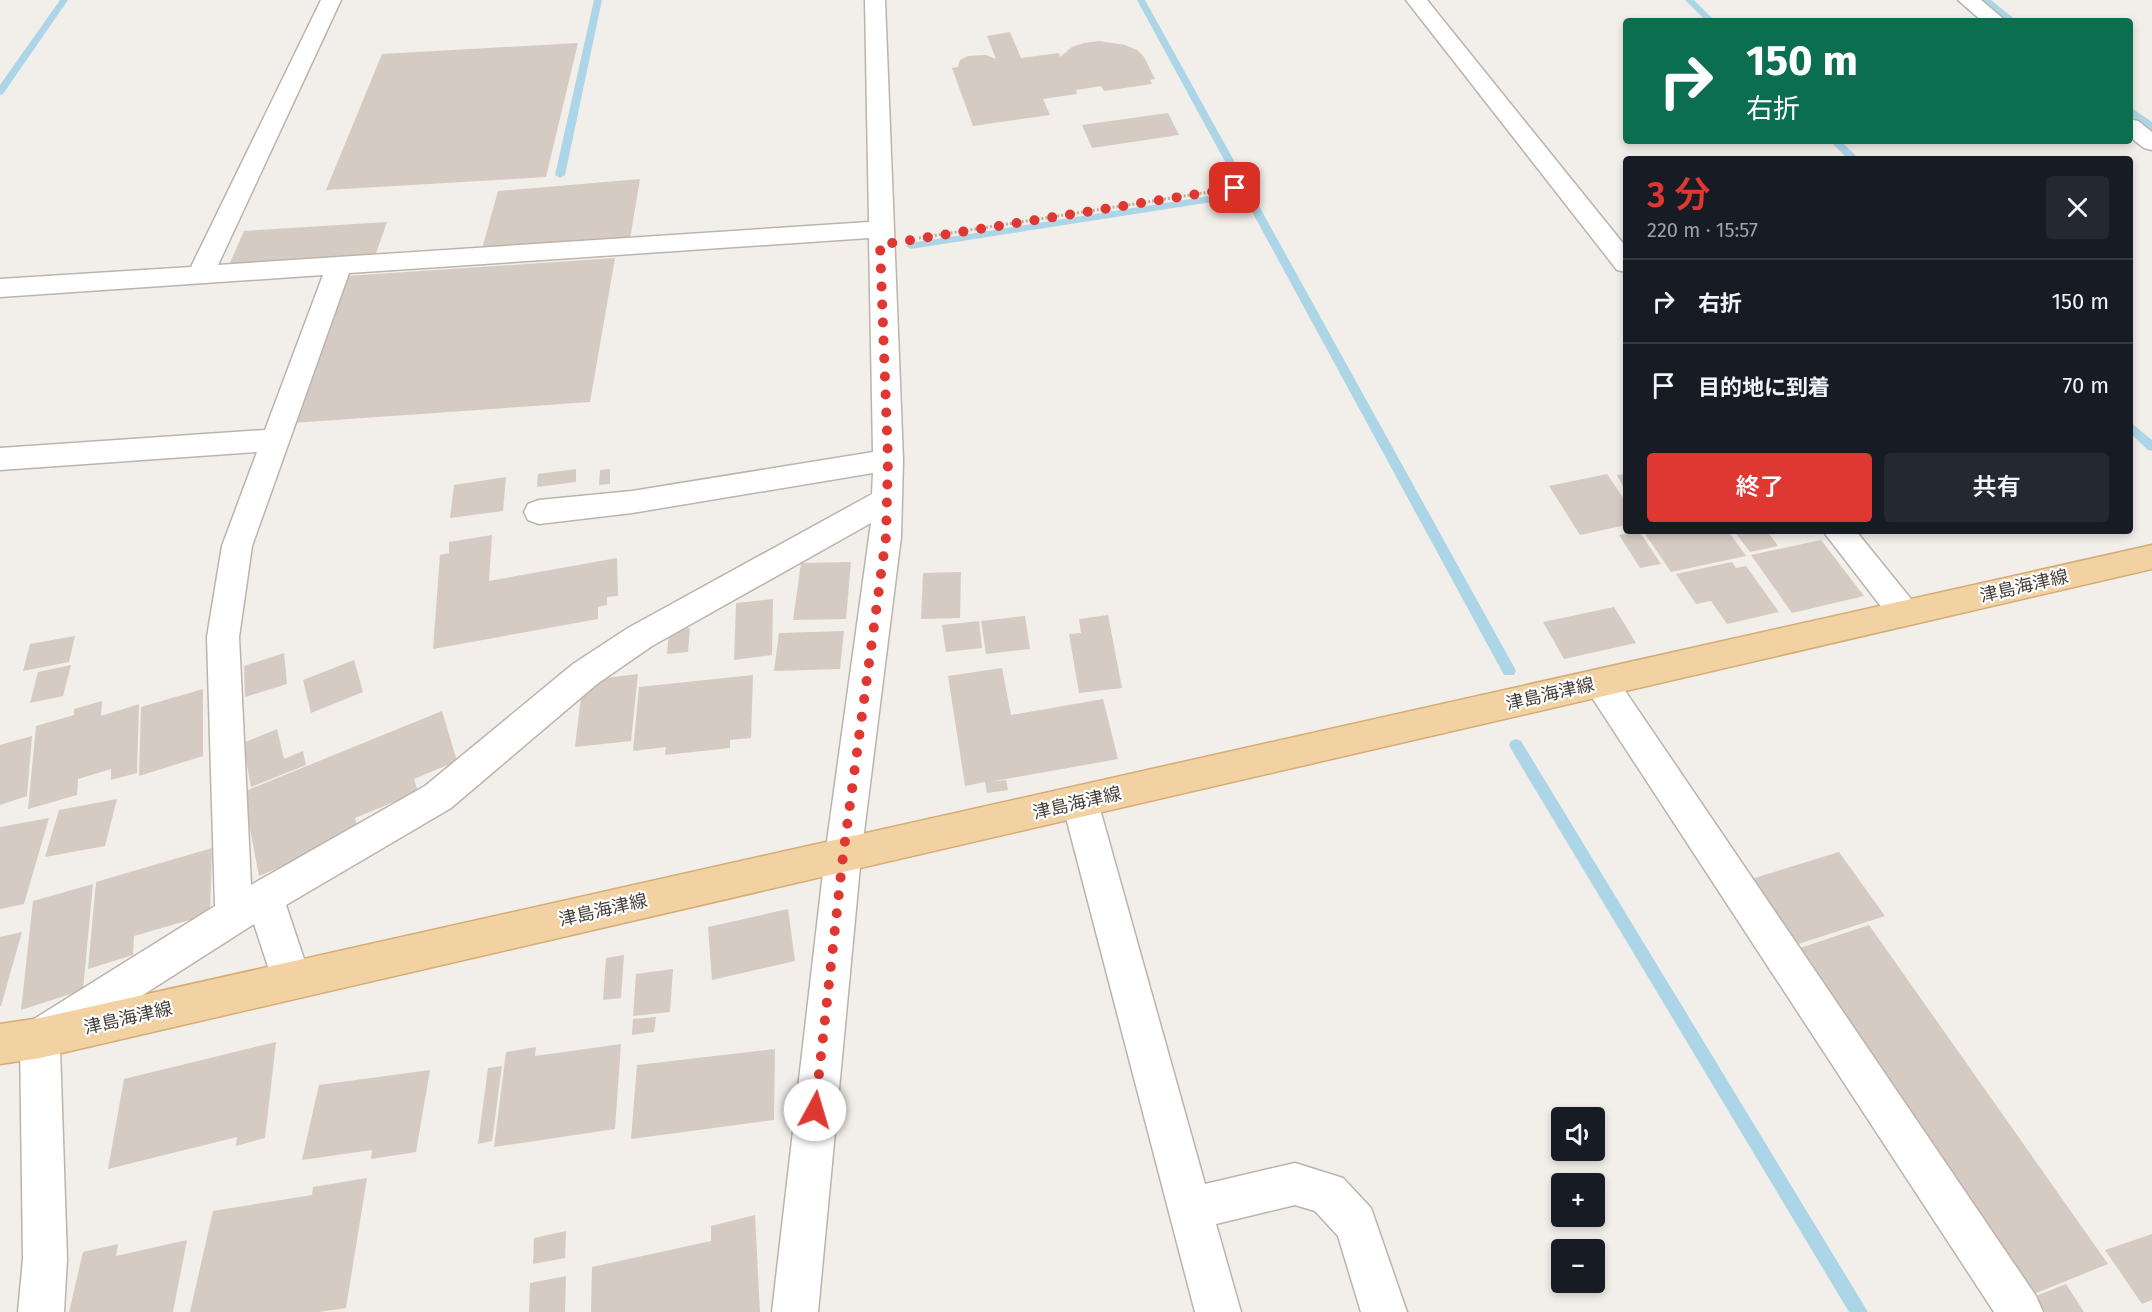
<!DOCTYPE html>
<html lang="ja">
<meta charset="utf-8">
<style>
:root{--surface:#171b24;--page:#242831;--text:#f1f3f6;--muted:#9ea1a6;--line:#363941;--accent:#df3732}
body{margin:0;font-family:"Fira Sans","Noto Sans JP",sans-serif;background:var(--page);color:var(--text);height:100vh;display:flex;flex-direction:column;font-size:22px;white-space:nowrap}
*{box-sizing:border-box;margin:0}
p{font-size:20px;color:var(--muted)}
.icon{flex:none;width:33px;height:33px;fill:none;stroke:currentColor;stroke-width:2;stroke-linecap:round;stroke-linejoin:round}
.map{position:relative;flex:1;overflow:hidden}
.side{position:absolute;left:1623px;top:156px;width:510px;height:378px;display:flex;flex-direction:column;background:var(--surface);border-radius:6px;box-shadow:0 3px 9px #0003}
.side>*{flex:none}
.guide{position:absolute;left:1623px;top:18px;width:510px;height:126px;border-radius:6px;box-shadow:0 3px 9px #0003;background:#0b6e4f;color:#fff;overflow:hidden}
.controls{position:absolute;left:1551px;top:1107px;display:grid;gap:12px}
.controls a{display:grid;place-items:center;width:54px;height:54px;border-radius:6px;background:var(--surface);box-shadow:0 3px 9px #0003;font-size:30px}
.pin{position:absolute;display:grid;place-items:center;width:51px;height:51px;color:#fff;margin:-26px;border-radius:12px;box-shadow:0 3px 9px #0006}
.me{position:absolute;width:66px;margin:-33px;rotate:6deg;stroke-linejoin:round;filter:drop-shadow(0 0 4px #0008)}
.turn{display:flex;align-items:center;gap:21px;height:126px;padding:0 24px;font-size:27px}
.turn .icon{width:78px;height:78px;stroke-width:2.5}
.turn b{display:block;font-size:42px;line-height:51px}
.round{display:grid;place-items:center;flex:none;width:63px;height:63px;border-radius:6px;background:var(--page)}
.summary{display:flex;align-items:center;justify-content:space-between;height:102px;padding:0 24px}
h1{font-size:36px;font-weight:600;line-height:45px;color:var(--accent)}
.cta{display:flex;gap:12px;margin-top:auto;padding:12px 24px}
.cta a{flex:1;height:69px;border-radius:6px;background:var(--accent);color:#fff;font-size:24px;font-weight:600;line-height:69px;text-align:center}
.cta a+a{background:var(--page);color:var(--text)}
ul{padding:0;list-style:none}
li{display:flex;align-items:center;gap:18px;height:84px;padding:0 24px;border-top:2px solid var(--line)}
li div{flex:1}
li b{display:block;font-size:22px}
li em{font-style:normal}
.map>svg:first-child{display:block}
</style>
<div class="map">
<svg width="2152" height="1312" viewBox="0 0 2152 1312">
<rect width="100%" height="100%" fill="#f2eee9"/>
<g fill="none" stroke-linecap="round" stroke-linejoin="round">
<path fill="#acd6e7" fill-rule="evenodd" d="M60,0h8l-65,94 -3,1v-10z
M594,0h8l-37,175 -5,3 -5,-3z
M1137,0h8l369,667 2,4 -2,4h-10l-260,-478 -333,52 -5,-3 5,-3 330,-52z
M1685,0h9l21,21h-9z
M1982,0h9l26,21h-9z
M2130,107l22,15v8l-22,-15z
M1830,141h11l18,18h-11z
M2130,422l22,18v11l-4,-1 -18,-17z
M1516,739l5,2 347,571h-19l-338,-563 -2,-4 2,-4z"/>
</g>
<path fill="#d5cbc2" d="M1010,32l11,26 38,-5 1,4 12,-10 12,-4 15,-2 26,4 12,5 7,7 11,22 -5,1 2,4 -48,7 -3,-5 -25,4 1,4 -34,5 7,16 -77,11 -21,-58 6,-1 2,-7 8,-4 18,-1 10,4 -9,-23z
M578,43l-32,134 -220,13 56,-136z
M1168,113l11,22 -87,13 -10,-23z
M640,179l-10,60 -148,10 16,-58z
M387,222l-12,34 -146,9 15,-34z
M615,258l-25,144 -298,21 54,-147z
M576,469v13l-39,5 1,-13z
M610,469v15l-11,1 1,-15z
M1607,474l19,28v23l-46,10 -31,-49z
M1626,474v18l-9,-17z
M506,477l-3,34 -53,7 4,-33z
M1639,531l22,33 -21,4 -21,-33z
M1643,531h85l18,25 -75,16z
M1734,531h33l11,15 -28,6z
M492,535l-3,46 128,-23 1,38 -11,1v8l-9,2v12l-165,30 7,-94 9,-2v-11z
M1821,540l43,56 -72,17 -41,-58z
M851,562l-5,57 -53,1 8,-57z
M1732,562l4,6 10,-2 33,46 -52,12 -16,-23 -15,3 -20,-30z
M961,572l-1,46 -39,1 2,-46z
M773,599l-1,56 -38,5 2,-57z
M1614,607l22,36 -72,16 -21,-37z
M1108,615l14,73 -43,5 -10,-59 12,-1 -2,-14z
M1025,616l5,33 -44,5 -5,-33z
M979,621l3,27 -36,4 -4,-27z
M690,628l-2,24 -21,2 2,-23z
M844,631l-4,38 -66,2 5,-38z
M75,636l-6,26 -46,9 7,-27z
M284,653l3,31 -42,13 -1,-31z
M354,660l9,32 -52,21 -8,-33z
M71,665l-8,31 -33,7 8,-31z
M1002,668l9,47 92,-16 15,60 -129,23 17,-2 2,10 -21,3 -2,-11 -20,4 -17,-110z
M638,674l-7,67 -56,6 7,-58 13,-1 1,-9z
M753,675l-2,63 -21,2v8l-65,7 1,-8 -33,4 6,-64z
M203,689v67l-64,20 2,-69z
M102,701l-1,15 38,-12 -2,69 -26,7v-11l-33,10 -1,16 -49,14 8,-83 38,-11v-6z
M442,711l15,50 -43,18 4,13 -63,26 4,15 -100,43 -16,-84z
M277,729l7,30 19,-8 3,14 -55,22 -8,-44z
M32,736l-5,60 -27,9v-60z
M117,799l-12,47 -60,11 14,-47z
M49,818l-25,86 -24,5v-82z
M212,848l-2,66 -76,22 -1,19 -45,14 8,-87z
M1839,852l46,64 -93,30 -44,-66z
M93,884l-10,106 -62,20 12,-109z
M788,909l7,52 -83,19 -4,-53z
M1869,925l239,339 -84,34 -230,-348z
M22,932l-21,74h-1v-69z
M624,955l-3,43 -18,2 3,-42z
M673,969l-3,43 -37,4 3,-42z
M656,1017l-2,15 -22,3 1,-16z
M276,1042l-11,96 -29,8 1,-9 -129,32 16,-90z
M621,1044l-6,85 -121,18 12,-95 30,-5 -1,9z
M775,1049l-1,71 -143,19 6,-74z
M502,1066l-10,75 -14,3 10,-76z
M430,1070l-14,82 -45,7 1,-9 -70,10 17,-75z
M367,1178l-21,130 -27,4h-129l23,-101 99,-16 1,-8z
M755,1215l5,97h-169l1,-45 119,-26v-15z
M566,1231l-1,27 -32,6 1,-26z
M2152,1234v66l-10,4 -37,-54z
M187,1240l-14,72h-104l14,-60 35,-8 -2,12z
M566,1276l-1,36h-36l1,-29z
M2066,1284l18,28h-48l-8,-13z"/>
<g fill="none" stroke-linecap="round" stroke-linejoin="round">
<g stroke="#bcb4ac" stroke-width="3">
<path id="minor" d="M321,0h20l-123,265 651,-43 -4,-222h20l18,460 -2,77 -40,319 -43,456h-46l53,-456 46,-333 -219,123 -55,38 -146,124 -165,97 25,75 -6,14 -14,5 -14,-5 -23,-70 -194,124 7,211 -3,53h-46l5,-53 -3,-221 6,-14 189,-118 -8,-269 15,-91 35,-94 -257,18v-22l265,-18 58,-155 -323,22v-18l191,-12zM869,238l4,214 -241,39 -93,9 -11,4 -4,8 4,8 11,4 93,-11 241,-40 -1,21 -244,134 -55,36 -148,122 -174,99 -12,-248 13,-91 97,-273z
M1406,0h21l199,247v25l-9,-2z
M1958,0h23l25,21h-24z
M2130,119l8,2 14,11v18l-8,-2 -14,-11z
M1823,531h33l59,73 5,9 -5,9 -11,4 -11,-4z
M1601,669l12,4 423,623 7,16h-49l-405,-619 -5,-10 5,-10z
M1080,786l13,5 5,11 107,382 90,-21 48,15 28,30 36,104h-46l-23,-76 -23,-25 -20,-6 -79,19 25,88h-46l-133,-510 5,-11z"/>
</g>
<g stroke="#d5ac74" stroke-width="3">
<path id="major" d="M2152,545v24l-2112,489 -40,6v-40l40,-6z"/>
</g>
<path stroke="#bcae9f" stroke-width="3" stroke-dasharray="2 2" stroke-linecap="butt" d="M919,238l316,-50"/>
<use href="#minor" fill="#fff" fill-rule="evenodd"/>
<use href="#major" fill="#f2d1a2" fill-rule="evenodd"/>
</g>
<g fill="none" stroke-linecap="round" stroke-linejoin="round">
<path stroke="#df3732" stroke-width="10" stroke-dasharray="0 18" d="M815,1110l28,-254 43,-319 2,-78 -8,-214 355,-57"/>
</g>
<g text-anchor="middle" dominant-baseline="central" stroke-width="4.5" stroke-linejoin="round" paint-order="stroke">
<g font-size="18" fill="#453e38" stroke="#fff">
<text transform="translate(2024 586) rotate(-13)">津島海津線</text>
<text transform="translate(1550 694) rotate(-13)">津島海津線</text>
<text transform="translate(1077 803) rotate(-13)">津島海津線</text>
<text transform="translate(603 910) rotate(-13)">津島海津線</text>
<text transform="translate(128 1018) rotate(-13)">津島海津線</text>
</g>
</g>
</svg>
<div class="controls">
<a><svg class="icon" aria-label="sound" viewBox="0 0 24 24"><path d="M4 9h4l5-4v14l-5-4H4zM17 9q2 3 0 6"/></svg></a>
<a>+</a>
<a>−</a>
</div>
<div class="pin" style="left:1235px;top:188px;background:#d93025"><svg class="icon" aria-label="arrive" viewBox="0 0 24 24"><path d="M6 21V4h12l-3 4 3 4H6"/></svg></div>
<svg class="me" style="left:815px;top:1110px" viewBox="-20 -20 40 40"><circle r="19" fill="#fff"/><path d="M0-13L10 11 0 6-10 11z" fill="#df3732"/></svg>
<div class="guide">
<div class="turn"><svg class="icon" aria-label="right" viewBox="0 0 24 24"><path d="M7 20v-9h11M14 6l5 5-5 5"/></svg><div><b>150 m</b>右折</div></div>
</div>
<section class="side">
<div class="summary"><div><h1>3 分</h1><p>220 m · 15:57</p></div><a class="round"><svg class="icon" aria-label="close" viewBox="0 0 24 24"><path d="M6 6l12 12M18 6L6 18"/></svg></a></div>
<ul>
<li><svg class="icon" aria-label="right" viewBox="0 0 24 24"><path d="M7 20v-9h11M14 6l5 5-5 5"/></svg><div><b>右折</b></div><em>150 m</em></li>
<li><svg class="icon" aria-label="arrive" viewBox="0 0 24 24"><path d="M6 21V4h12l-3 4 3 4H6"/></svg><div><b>目的地に到着</b></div><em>70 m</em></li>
</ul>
<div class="cta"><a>終了</a><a>共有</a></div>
</section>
</div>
